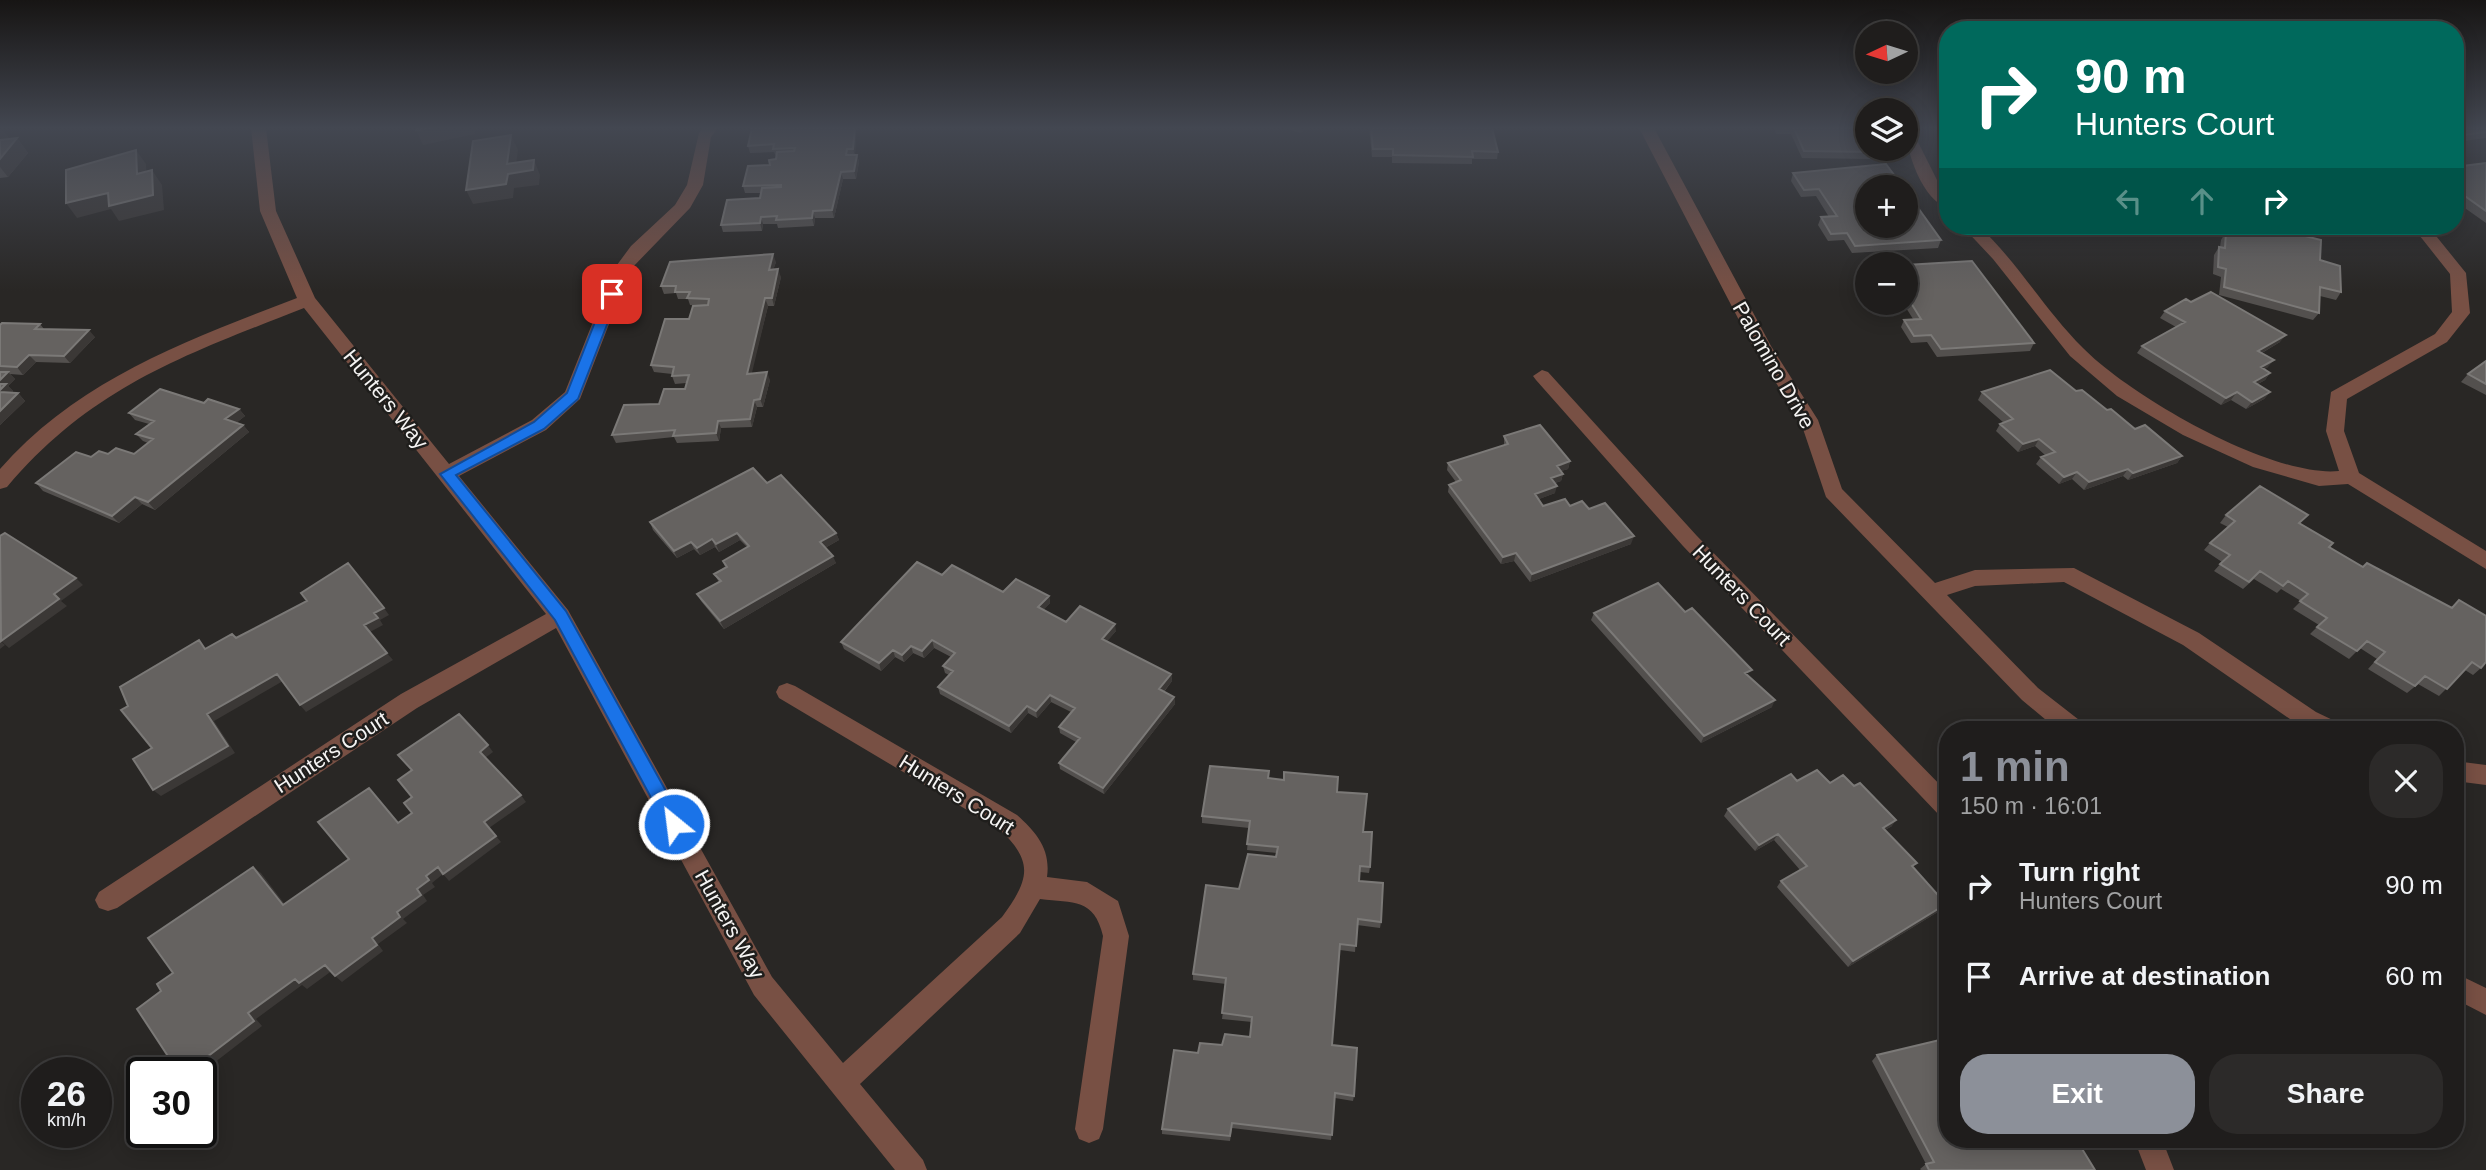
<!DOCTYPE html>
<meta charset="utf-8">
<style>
:root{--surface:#1f1d1c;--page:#2c2a29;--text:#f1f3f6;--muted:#a1a2a3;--line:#3c3b3b;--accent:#8c9099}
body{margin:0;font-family:Arial,sans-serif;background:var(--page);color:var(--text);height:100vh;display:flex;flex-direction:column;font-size:26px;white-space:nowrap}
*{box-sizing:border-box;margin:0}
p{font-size:23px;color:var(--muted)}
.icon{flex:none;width:38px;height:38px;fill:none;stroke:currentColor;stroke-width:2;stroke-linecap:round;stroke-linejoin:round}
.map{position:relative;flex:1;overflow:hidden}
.sheet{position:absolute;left:1939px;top:721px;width:525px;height:427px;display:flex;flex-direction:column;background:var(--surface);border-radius:28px;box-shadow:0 4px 18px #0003,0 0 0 2px var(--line)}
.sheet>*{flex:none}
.banner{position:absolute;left:1939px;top:21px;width:525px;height:214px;border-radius:28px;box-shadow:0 4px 18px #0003,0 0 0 2px var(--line);background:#00695c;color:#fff;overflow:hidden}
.needle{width:46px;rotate:266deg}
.fabs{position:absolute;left:1855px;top:21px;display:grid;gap:14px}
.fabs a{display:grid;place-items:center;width:63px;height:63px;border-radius:50%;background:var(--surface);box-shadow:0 4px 18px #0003,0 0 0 2px var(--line);font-size:35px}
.speed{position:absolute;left:21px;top:1057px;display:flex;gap:14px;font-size:35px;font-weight:700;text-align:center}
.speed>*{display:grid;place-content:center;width:91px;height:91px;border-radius:50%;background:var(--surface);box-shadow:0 4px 18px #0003,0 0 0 2px var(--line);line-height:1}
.speed small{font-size:18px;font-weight:400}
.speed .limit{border:4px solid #111;border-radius:10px;background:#fff;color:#111}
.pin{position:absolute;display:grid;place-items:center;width:60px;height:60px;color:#fff;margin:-30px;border-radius:14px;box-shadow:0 4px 10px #0006}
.me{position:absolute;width:77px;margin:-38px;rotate:331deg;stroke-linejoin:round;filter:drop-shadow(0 0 5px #0008)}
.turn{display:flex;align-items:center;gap:24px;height:147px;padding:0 21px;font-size:32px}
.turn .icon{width:91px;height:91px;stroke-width:2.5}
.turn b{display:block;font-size:49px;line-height:60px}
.lanes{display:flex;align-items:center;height:66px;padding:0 21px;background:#0003;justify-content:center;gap:35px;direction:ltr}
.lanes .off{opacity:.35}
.round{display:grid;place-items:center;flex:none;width:74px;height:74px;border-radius:28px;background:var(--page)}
.overview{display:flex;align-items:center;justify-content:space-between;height:119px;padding:0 21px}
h1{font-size:42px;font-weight:700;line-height:52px;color:var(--accent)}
.cta{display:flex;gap:14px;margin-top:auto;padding:14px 21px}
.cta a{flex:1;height:80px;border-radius:28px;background:var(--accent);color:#fff;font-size:28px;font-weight:700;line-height:80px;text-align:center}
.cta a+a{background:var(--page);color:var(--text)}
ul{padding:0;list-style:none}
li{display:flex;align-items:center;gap:21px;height:91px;padding:0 21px}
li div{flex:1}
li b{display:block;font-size:26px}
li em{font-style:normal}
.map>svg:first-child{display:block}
</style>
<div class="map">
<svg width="2486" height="1170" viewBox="0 0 2486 1170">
<rect width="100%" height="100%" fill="#292725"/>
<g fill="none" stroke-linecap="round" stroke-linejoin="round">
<path fill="#785044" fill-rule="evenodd" d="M251,128h15l10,83 39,87 134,166 83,-44 33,-28 49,-123 17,-23 44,-41 12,-20 12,-52 4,-5h15l-7,9 -8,48 -13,23 -60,62 -50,129 -34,31 -87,46 109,134 204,367 71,86 159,-146c27,-37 33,-55 -3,-88l-220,-131 -3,-6 3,-6 8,-3 8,3 222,129c19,17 34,34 30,62l40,5 31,19 11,35 -26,193 -4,10 -10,4 -10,-4 -4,-10 28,-193c-9,-38 -29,-33 -63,-37l-20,34 -160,151 63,76 4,10h-32l-141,-175 -198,-367 -139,80 -300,200 -9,3 -9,-3 -4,-8 4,-8 302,-198 145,-80 -242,-306c-119,47 -211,78 -297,179l-7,2v-20c79,-90 188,-129 297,-171l-37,-87z
M1639,128h15l117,218 47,74 24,69 93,94 40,-13 99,-2 125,65 117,79 23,11 3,7h-34l-8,-4 -117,-81 -119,-63 -89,4 -28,9 91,93 45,35 3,7h-28l-36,-30 -196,-203 -26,-77 -47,-73z
M1906,130l8,4 25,50 9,9v15c-25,-7 -42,-56 -42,-78z
M1962,226h17c39,37 66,84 104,122 47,48 189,130 256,123l-13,-40 5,-39 104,-58 17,-22 -2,-38 -38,-48h16l38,47 4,40 -23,29 -100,57 -3,32 15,42 127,78v18l-138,-85 -29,2 -66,-19 -70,-32 -66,-39 -47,-40 -77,-97z
M1542,370l6,2 149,164 251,257v26l-8,-3 -257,-270 -147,-166 -3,-4z
M2455,761l31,4v20l-31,-4z
M2455,973l31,15v27l-31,-16z
M2134,1139h28l12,31h-28z"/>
</g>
<path fill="#53504e" d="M0,128l10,11 7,-1 11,15 -20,24 -8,1z
M1284,128h25l-9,5z
M1369,128h123l6,24 -1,7h-25v5l-80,-1v-6h-20z
M1774,128h93v21l6,3 -3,7 -68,-1 -11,-24h-15z
M2455,128h31v10l-31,4z
M856,134l-1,21h2l2,7 -3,17h-13l-9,39h-19l-1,8 -36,2 -1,-4h-14l-1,7 -39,1 -2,-7 39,-27 1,-5h-16l-2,-7 27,-21 6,-6v-3l-2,-4 -24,1 -2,-7z
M2486,163v60l-31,-22v-34z
M1793,173l148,67 -3,8 -86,5 -8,-13 -16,1 -10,-16 3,-8h8l-13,-21 -15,1 -10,-16z
M2230,226h35l55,34 21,32 -5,8 -16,-4 -1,17 -6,7 -94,-25 2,-18 -8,-3 1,-19 5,-8h1l1,-7 5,-8 3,1z
M776,262l-3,8 8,7 -7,29h-6l-17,67 19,7 -7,27h-6l-5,20 -31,1 -2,13 -42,2 -3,-6 -58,6 -4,-8 73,-46 1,-6 -11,1 -3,-8v-2l-18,-2 -3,-7 49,-59 -10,-1 -2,-6h-10l-2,-6 -12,1 -3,-8z
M1906,265l128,78 -4,8 -93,6 -10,-15 -16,1 -10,-16 3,-7 9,-1 -10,-16h3z
M2191,302l89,40 -18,11 6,14 -4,2 6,4 -5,7 -7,4 12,8 -6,7 -18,10 -15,-9 -10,5 -84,-52 5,-7 34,-19 -16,-9 5,-7z
M40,324l4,5 51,8 -25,26 -34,-1 -13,13 -13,-1 5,5 -7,7 5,5 -2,2h7l7,8 -25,24v-100z
M2486,361v34l-25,-13 7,-8z
M2076,391l59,38 47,27 -5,7 -49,17 -5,-4 -39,14 -12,-11 -13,5 -23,-20 5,-7 4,-2 -10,-9 -17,6 -22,-21 4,-7 4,-1 -26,-23 4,-8z
M204,403l35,6 6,7 -9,7 7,2 6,7 -94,78 -13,-6 -23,19 -76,-32 -7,-8 55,-26 17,-3h26l14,-11 -5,-2 -7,-7 13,-10 -14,-4 -6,-7z
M1504,436l66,25 -2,8 -7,2 2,3 -2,7 -6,2v10l-16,6 4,7h27l19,3 42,35 -101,38 -16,-21 -13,3 -53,-72 1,-7 7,-3 -9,-12 1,-7 56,-18z
M767,483l69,50 3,7 -14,8 11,15 -112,66 -23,-28 -4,-7 22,-12 -5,-8 11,-7 -2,-6 24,-14 -7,-7 -21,12 -4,-5 -15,8 -6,-6 -17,9 -24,-28 -3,-8z
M2226,515l74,9 29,23 34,20 88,41 8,-8 22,68 -8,7 -8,-5 -26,26 -21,-12 -11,9 -39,-24 9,-10 -17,-11 -11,11 -39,-25 9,-9 -26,-16 8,-8 -20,-12 -4,4 -23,-14 -11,10 -29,-18 8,-9 -18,-12 6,-7 18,-16 -8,-4z
M1003,592l46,4 1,7 -7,7 23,12 50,9 -9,10 64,33 1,7 -8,11 10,5 1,7 -71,90 -44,-25 -1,-6 17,-21 -16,-9 -1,-6 12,-15 -20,-10 -14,16 -9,-5 -17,20 -71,-39 -2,-7 11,-12 -4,-2 -2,-7 8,-9 -17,-9 -10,10 -11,-5 -9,9 -9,-5 -14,14 -37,-22 -3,-7z
M1594,613l155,64 23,30 -71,36 -110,-123z
M1269,778l68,14 26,40 7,35 -1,6 -9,-1 -1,9 22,41 -1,6 -23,-3 -2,27 -15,-2 -8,95 22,51 -1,5 -18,-3 -4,42 -99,-12 -2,13 -68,-7v-5l36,-76 52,-16 2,-15 -30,-3 4,-35 -33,-4v-6l46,-85 37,-32 1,-4 -30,-3 2,-22 -47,-5v-7z
M1797,781l33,2 62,43 -7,4 28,38 33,36 -5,6 -93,57 -71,-80 4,-6 19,-11 -26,-30 -19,11 -31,-35 4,-7z
M1877,1055l218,115h-174l-1,-1 6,-5 -54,-103z"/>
<path fill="#3b3836" d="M0,128l3,4 1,-1 9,12 4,-5 11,15 -20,24 -8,-10z
M431,128h44v6l-52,11 -7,-15z
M855,128l1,6 -1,22 -2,-7z
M1301,128h8l-9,5z
M511,135l7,15 -3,23 19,-13 6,15 -1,10 -25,3 -1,10 -40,6 -7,-14 41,-26z
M136,150l10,14 1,24 -10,-14z
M857,155l2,7 -3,17 -2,-8z
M152,170l10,15 2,25 -45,11 -8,-12 -34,9 -11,-15z
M841,172l2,7 -9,39 -2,-8z
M813,211l2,7 -1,8 -2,-8z
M761,217l2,7 -1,7 -2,-8z
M773,254l3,8 -5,15 -2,-7z
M778,269l3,8 -7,29 -2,-8z
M765,298l3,8 -18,75 -3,-7z
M89,330l6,7 -25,26 -6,-7z
M2286,335l-6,7 -27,16 5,-7z
M29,355l7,7 -13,13 -6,-8z
M2274,360l-6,7 -13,8 6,-8z
M8,372l7,7 -7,7 5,5 -9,9 -4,-5v-15z
M767,372l3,8 -7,27 -3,-8z
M2270,373l-5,7 -17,9 6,-7z
M2237,392l-6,8 -10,5 5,-7z
M2270,392l-6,7 -18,10 6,-7z
M18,393l7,8 -25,24v-14z
M754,400l3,7 -5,20 -2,-8z
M239,409l6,7 -14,11 -6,-8z
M718,421l3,7 -2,13 -3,-8z
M243,425l6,7 -94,78 -7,-8z
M2039,439l-4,7 -17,6 5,-8z
M2182,456l-5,7 -49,17 5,-7z
M1570,461l-2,8 -13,4 2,-7z
M2128,469l-5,7 -39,14 5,-8z
M2077,472l-5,7 -13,5 5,-7z
M1563,474l-2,7 -12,4 2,-7z
M1557,486l-2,7 -21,8 1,-7z
M135,497l7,7 -23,19 -7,-7z
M737,533l3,7 -21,12 -3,-8z
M836,533l3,7 -16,9 -3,-7z
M1634,536l-3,8 -101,38 2,-8z
M712,539l3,8 -15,8 -3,-7z
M691,542l3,7 -17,9 -3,-7z
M1516,553l-2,8 -13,3 2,-7z
M833,556l3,7 -112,66 -4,-8z
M76,578l7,7 -22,16 6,5 -58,42 -8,-7 53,-47z
M1049,596l1,7 -11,12 -1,-8z
M384,608l5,7 -9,5 3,5 -13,7 -6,-7 10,-12z
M1115,624l1,7 -13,15 -1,-7z
M932,640l2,8 -10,10 -2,-7z
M0,641l5,4 -5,4z
M911,646l2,7 -9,9 -2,-7z
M893,650l2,7 -14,14 -2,-8z
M387,653l6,7 -87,52 -6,-7z
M277,674l6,7 -69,40 21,32 -74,43 -8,-6 54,-76z
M1171,674l1,7 -12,15 -1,-7z
M1050,695l1,7 -14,16 -1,-7z
M1174,697l1,7 -71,90 -1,-6z
M1775,700l-3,7 -71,36 3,-7z
M1027,706l1,7 -17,20 -2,-7z
M488,745l5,7 -8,6 -5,-6z
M521,795l5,7 -37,26 -5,-6z
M1896,820l-4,6 -14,8 5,-6z
M1778,834l-4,6 -19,11 4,-6z
M496,836l5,6 -52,39 -6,-7 -11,9 3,4 -12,8 4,6 -24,18 4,4 -29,21 5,7 -41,31 -7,-6 82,-87 9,-13 12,-9z
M253,867l8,6 29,38 -7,-6z
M1946,904l-5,6 -93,57 5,-6z
M325,965l8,5 -26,19 -5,-4 -46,34 6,7 -61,47h-15l62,-60 47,-34z"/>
<path fill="#656260" stroke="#7b7977" stroke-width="2" d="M416,128h15l-15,2z
M752,128h103l-2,21h-6l-1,6h11l-3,16 -13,1 -9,38 -19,1 -1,7 -36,2 1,-4 -16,1 -1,6 -39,2 6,-25 33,-2 2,-10 19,-1v-2l-38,1 5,-20 22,-1 -1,-5 7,-1 1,-7 17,-1 1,-3 -22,1 1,-5 -26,2z
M1371,128h121l6,24 -26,-1 1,6 -80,-2v-6h-20z
M1794,128h73v21h4l2,3 -69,-1z
M2455,128h31v4l-31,4z
M511,135l-4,29 27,-4 -1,10 -25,4 -2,10 -40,6 7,-49z
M17,138l-17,21v-19z
M136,150l1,24 15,-4 1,25 -44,11 -1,-13 -42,10v-33z
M2486,163v48l-31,-22v-3h4l-4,-3v-16z
M1886,164l17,23h-36v39h39v-35l35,49 -86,6 -8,-13 -16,1 -10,-17 16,-1 -18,-27 -15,1 -11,-17z
M2233,226h32l56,14 -1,20 20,6 1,26 -21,-5 -1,26 -95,-26 2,-18 -8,-2 1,-20 6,1 1,-16 6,2z
M773,254l-4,16 9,-1 -6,29h-7l-18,76 20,-2 -7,27 -6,1 -4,19 -32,2 -2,12 -43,3 2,-6 -63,5 12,-30 35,-1 5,-15h21l4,-14 -17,1 2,-9 -23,-2 14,-46h24l4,-13 15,-1 1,-6 -22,-1 3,-6h-15l1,-6h-15l9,-24z
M1972,261l62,82 -93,6 -10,-14 -17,1 -10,-16 17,-1 -15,-24v-30z
M2211,292l75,43 -28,16 16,9 -13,7 9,6 -16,9 16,10 -18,10 -15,-10 -11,6 -84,-52 43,-24 -20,-11 21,-12 5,3z
M2,323l38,1 -5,5 54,1 -25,26 -35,-1 -12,12 -17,-1v-41z
M2486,361v23l-18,-10z
M2050,370l26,21 6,-1 25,20 4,-1 24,20 10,-4 37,31 -49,17 -5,-4 -39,13 -12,-10 -13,5 -23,-20 14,-5 -16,-13 -16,5 -23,-20 13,-5 -31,-27z
M0,372h8l-8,8z
M0,384h6l-6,6z
M160,389l44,14 4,-4 31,10 -14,10 18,6 -95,77 -13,-5 -23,19 -76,-33 40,-31 15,5 8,-6 9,3 8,-6 18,6 19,-15 -17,-5 18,-13 -25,-8z
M0,392l18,1 -18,18z
M1540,425l30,36 -13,5 6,8 -12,4 6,8 -22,8 8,12 22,-7 5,7 12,-5 7,8 16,-6 29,33 -102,38 -16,-21 -13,4 -54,-72 12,-5 -13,-17 60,-19 -4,-8z
M753,468l14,15 14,-8 55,58 -16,9 13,14 -113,65 -23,-27 24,-13 -7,-7 13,-7 -4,-6 26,-15 -12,-13 -21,11 -4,-5 -15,9 -6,-6 -17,9 -24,-29z
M2260,486l48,29 -9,8 34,20 -4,4 34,20 4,-4 85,45 7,-8 27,16v46l-5,6 -9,-6 -25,27 -22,-13 -10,10 -40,-24 10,-10 -18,-11 -10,10 -40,-24 10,-9 -27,-17 8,-7 -20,-13 -5,5 -23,-15 -11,11 -29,-18 10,-9 -20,-12 25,-22 -9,-6z
M5,533l71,45 -22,16 5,5 -58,42 -1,-105z
M917,562l25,13 10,-10 51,27 13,-13 33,17 -11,11 28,15 14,-16 35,18 -13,15 69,35 -12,15 15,8 -71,91 -44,-25 21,-25 -21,-11 16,-19 -25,-13 -14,16 -9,-5 -18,20 -71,-39 15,-16 -10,-5 12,-13 -23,-13 -10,11 -11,-5 -9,9 -9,-5 -14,13 -38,-21z
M348,563l36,45 -10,5 4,5 -14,7 23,28 -87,52 -23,-31 -70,40 21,32 -75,44 -20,-31 19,-11 -31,-38 7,-4 -8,-19 79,-47 6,9 27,-15 4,4 71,-37 -6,-8z
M1658,583l27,29 7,-4 60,62 -7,3 30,27 -71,36 -110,-123z
M459,714l29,31 -8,7 41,43 -37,27 12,14 -53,38 -5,-7 -12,9 3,4 -12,9 4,6 -24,17 3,5 -28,21 5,7 -42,31 -10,-11 -26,18 -4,-4 -47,34 6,8 -68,52h-7l-42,-64 24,-18 -4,-7 16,-11 -25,-35 105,-71 30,38 66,-46 -31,-37 51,-34 29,35 14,-10 -8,-10 8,-6 -14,-17 14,-10 -14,-15z
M1210,766l59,5 -1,7 16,2v-8l54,5 -1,15 30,2 -4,38h9l-2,35 -10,-1 -1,15 24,2 -2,39 -23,-3 -2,27 -16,-2 -8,101 25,3 -3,48 -19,-3 -3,42 -100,-12 -2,13 -68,-7 12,-79 24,3 2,-10 22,2 3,-11 25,3 2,-20 -30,-4 4,-35 -33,-4 13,-89 33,4 9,-35 28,3 2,-10 -31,-3 3,-23 -48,-5z
M1817,770l13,13 13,-8 11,11 6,-3 36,37 -13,8 34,35 -5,3 34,38 -93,57 -72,-80 26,-15 -29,-32 -19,11 -31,-36 63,-35 6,7z
M2455,801l4,10 -4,-1z
M1948,1038v101h128l19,31h-166l-3,-6 8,-2 -57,-107z"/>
<linearGradient id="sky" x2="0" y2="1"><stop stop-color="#171514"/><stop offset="0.44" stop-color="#434751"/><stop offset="1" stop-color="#434751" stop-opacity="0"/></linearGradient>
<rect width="2486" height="291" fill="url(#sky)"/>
<path fill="#1a73e8" stroke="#114b97" stroke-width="2" d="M612,290l7,4 -41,105 -34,30 -88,46 110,136 115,207 3,6 -3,5 -7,3 -6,-3 -113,-209 -115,-146 94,-52 33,-29 39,-99z"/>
<g text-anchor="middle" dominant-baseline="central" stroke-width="5" stroke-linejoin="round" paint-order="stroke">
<g font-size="21" fill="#f5f4f3" stroke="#1f1e1c">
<text transform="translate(1774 365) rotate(60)">Palomino Drive</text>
<text transform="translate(386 399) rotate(51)">Hunters Way</text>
<text transform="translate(1742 595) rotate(46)">Hunters Court</text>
<text transform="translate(331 752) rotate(-33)">Hunters Court</text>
<text transform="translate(957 794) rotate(32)">Hunters Court</text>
<text transform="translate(730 924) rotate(61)">Hunters Way</text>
</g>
</g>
</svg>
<div class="fabs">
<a><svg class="needle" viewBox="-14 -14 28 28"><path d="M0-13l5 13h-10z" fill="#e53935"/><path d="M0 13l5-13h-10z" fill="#a1a2a3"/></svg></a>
<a><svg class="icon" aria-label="layers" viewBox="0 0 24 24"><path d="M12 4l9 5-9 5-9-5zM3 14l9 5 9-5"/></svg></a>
<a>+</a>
<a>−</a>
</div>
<div class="speed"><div>26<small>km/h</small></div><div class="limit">30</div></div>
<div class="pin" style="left:612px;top:294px;background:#d93025"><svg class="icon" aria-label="arrive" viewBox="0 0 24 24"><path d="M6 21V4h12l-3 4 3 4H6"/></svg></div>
<svg class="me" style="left:674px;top:824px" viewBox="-20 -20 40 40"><circle r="17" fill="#1a73e8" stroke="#fff" stroke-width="3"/><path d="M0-11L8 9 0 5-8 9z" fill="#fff"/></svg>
<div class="banner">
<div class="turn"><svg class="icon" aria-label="right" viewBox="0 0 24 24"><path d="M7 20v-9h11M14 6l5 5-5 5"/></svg><div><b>90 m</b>Hunters Court</div></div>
<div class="lanes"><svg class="icon off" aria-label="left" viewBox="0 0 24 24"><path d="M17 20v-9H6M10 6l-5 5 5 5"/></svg><svg class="icon off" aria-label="ahead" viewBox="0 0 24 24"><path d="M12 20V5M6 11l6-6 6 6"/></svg><svg class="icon" aria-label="right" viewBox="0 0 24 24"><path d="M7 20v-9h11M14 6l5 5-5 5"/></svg></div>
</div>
<section class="sheet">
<div class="overview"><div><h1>1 min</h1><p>150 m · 16:01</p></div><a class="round"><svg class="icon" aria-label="close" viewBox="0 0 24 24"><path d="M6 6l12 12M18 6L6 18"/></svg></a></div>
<ul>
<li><svg class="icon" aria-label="right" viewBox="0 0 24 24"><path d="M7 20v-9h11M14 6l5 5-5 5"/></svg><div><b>Turn right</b><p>Hunters Court</p></div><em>90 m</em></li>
<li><svg class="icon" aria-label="arrive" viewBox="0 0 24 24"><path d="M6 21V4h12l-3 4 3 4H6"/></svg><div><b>Arrive at destination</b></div><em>60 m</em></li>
</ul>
<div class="cta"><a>Exit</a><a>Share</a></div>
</section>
</div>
